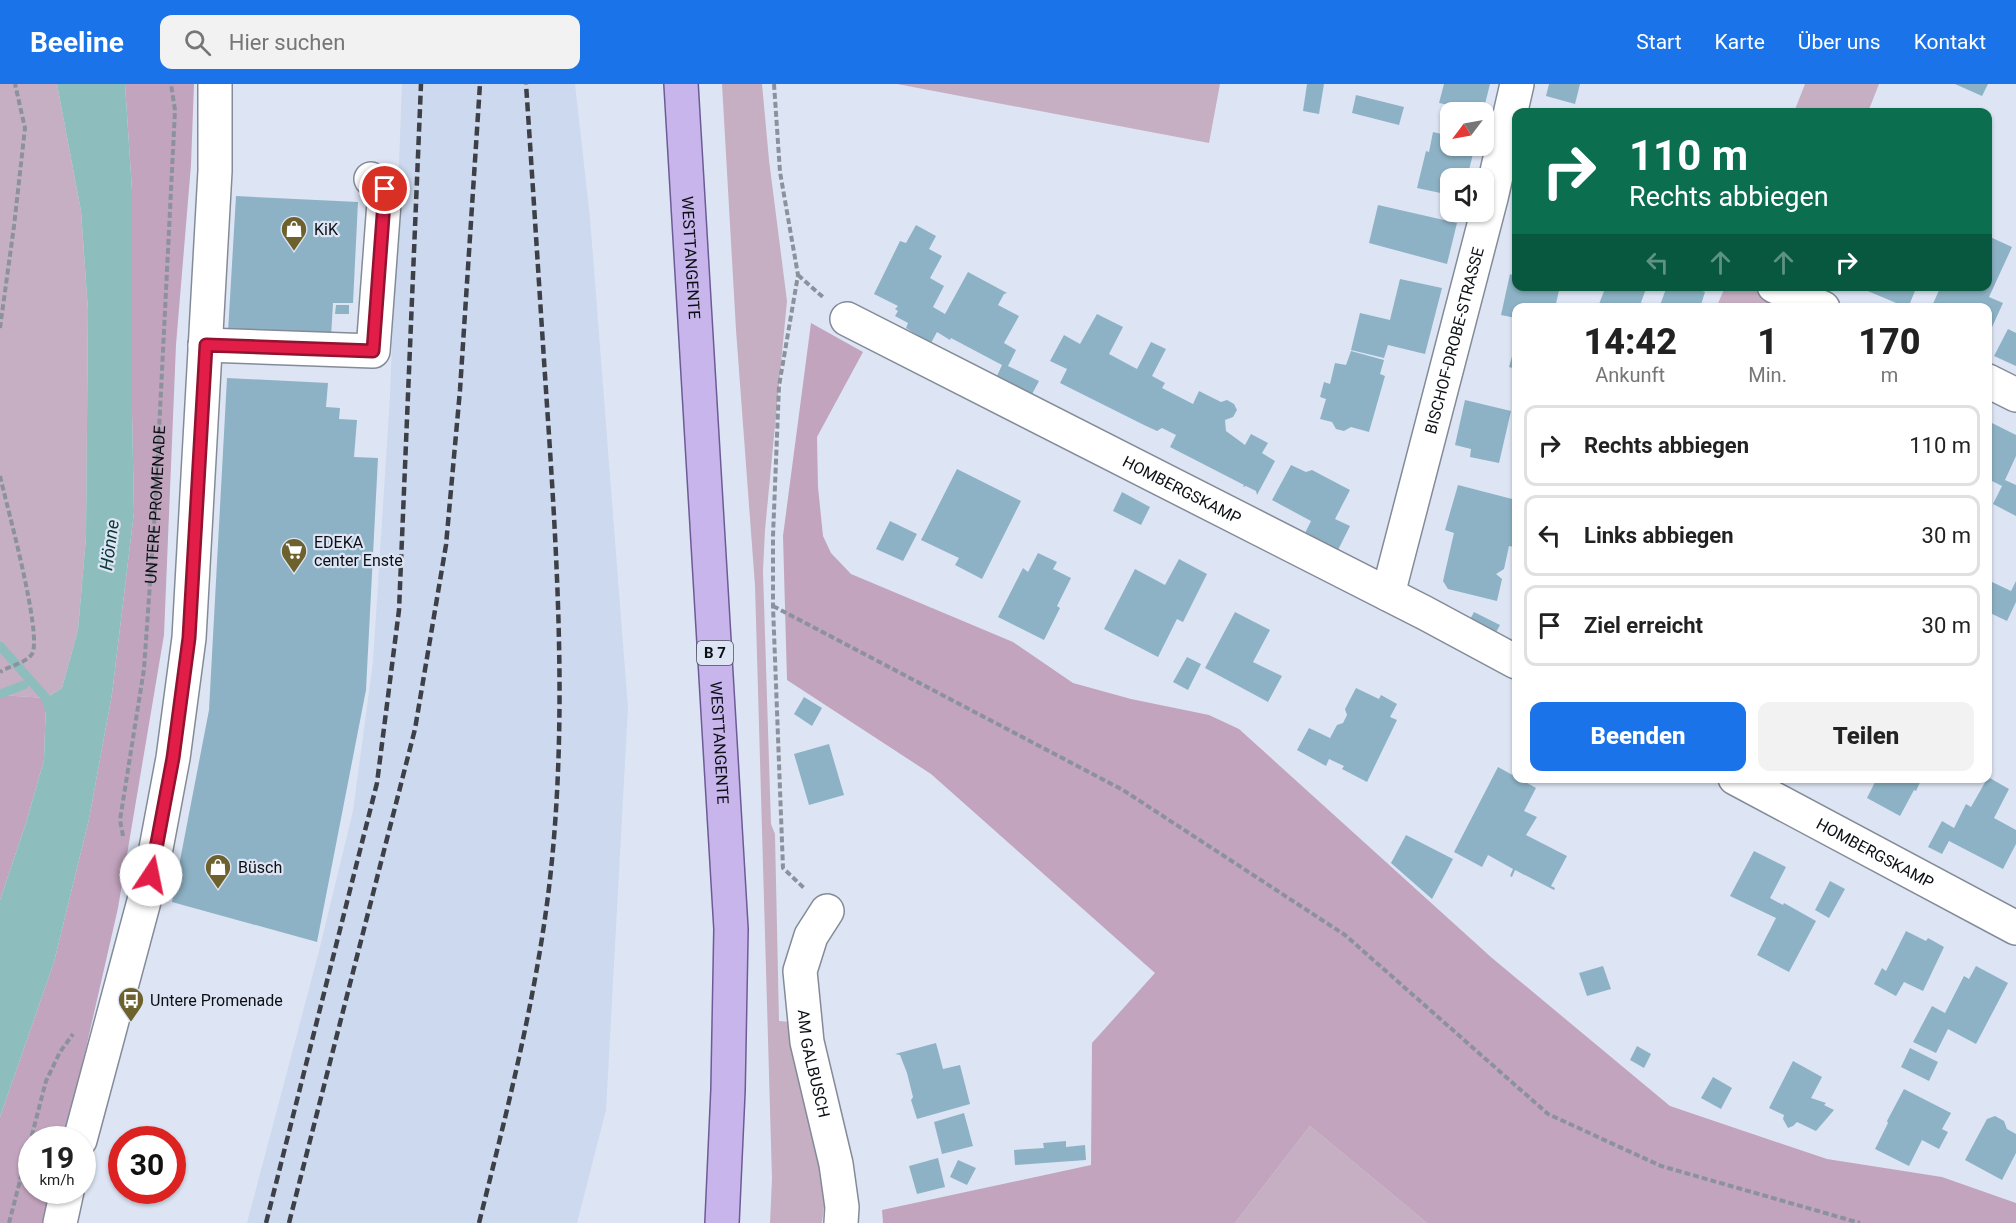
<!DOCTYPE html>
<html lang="de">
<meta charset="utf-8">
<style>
:root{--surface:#fff;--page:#f2f2f2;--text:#222;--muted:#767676;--line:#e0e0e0;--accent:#1a73e8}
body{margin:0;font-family:Roboto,sans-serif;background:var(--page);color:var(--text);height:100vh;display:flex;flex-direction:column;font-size:22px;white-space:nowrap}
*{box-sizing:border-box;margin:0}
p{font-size:20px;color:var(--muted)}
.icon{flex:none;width:33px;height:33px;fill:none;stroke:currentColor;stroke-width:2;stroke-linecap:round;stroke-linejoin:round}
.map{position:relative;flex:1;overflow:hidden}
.sheet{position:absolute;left:1512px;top:219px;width:480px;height:480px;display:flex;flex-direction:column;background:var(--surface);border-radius:12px;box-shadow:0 2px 4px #0004}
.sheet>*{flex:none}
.banner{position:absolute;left:1512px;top:24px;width:480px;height:183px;border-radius:12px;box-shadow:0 2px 4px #0004;background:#0b6e4f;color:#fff;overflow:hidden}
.needle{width:39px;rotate:238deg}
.controls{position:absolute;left:1440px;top:18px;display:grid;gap:12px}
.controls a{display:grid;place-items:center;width:54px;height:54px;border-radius:12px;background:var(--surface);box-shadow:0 2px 4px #0004;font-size:30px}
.speed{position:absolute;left:18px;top:1042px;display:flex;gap:12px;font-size:30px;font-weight:700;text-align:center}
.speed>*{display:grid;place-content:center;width:78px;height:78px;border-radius:50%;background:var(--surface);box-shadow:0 2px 4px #0004;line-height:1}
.speed small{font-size:15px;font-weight:400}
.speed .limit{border:9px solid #d22;background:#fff;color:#111}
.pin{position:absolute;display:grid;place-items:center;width:51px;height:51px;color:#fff;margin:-26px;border:3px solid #fff;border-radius:50%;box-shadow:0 2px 6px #0007}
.me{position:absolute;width:66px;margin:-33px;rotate:11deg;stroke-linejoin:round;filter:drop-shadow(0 0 4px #0008)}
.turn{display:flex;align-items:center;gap:21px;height:126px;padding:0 18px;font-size:27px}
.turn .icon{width:78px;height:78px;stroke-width:2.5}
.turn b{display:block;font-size:42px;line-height:51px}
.lanes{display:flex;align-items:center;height:57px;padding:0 18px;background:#0003;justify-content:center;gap:30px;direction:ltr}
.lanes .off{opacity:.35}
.eta{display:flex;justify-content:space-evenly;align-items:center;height:102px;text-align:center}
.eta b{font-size:36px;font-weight:800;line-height:42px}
.primary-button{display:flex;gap:12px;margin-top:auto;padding:12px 18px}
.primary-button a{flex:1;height:69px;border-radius:12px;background:var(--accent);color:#fff;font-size:24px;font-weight:800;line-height:69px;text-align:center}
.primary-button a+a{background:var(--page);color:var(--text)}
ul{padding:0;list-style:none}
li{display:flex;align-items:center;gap:18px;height:81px;margin:0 12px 9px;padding:0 6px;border:3px solid var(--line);border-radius:12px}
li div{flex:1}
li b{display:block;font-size:22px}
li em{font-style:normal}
header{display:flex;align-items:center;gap:36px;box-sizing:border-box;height:84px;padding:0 30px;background:var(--accent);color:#fff}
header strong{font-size:28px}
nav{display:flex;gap:33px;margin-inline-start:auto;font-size:21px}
.search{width:420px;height:54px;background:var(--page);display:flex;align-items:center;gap:15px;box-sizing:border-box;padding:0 21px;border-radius:12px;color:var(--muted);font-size:22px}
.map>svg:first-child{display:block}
</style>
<header>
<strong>Beeline</strong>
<div class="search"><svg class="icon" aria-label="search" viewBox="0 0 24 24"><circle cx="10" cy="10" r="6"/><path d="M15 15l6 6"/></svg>Hier suchen</div>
<nav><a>Start</a><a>Karte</a><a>Über uns</a><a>Kontakt</a></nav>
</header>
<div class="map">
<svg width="2016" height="1139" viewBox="0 0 2016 1139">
<rect width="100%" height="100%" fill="#dde5f4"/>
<path fill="#cdd9ee" d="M402,0h173l15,134 38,490 -22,402 -29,113h-330l72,-272 34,-140 20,-149 17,-266z"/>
<path fill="#c6afc3" d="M0,0h57l24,127 7,99 -2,227 -8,93 -16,58 -16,10 -46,-3z
M722,0h40l7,76 18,141 -22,229 -2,41 8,253 4,10 4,187 13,1 35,159 -5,42h-52l2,-44 -17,-593 -19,-256z
M897,0h323l-11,59z
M1805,0h74l-11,28h-74z
M1725,203h27l39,16 -1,4 -74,1z
M1310,1042l117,97h-192z"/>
<path fill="#c2a4be" d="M125,0h69l-3,81 -15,180 -12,290 -46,273 -53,232h-33v51h21l-8,32h-45v-106l54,-155 35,-143 23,-125 22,-182 -2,-101v-221z
M811,239l52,29 -46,85 1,50 5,49 8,17 20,21 162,68 60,41 58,16 78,16 30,14 253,229 178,148 157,53 115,18 74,26v20h-589l-117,-97 -75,97h-352l-1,-13 209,-45 1,-122 63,-70 -224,-199 -144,-94 -4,-144z
M0,611l46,3 -2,62 -18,63 -26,77z"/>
<path fill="#8ebdbd" d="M57,0h68l7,106v221l2,101 -22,182 -23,125 -35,143 -54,155v-217l26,-77 18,-63 2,-62 16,-10 16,-58 8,-93 2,-227 -7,-99z"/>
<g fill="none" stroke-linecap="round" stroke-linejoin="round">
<path stroke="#8ebdbd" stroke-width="9" d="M0,562l46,52 3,11
M0,610l24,-9"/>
</g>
<path fill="#8db2c5" d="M1307,0h17l-5,30 -16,-3z
M1444,0h46l-7,28 -44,-9z
M1549,0h31l-5,20 -29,-8z
M1955,0h33l-6,12z
M1356,11l48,12 -5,18 -47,-12z
M1433,48l17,4v10h25l-8,32h-17v17l-33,-7 9,-37 3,1z
M236,112l122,6 -5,101h-20l-2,34 -103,-5z
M1378,121l79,18 -10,41 -78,-21z
M916,141l20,11 -7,13 13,7 -12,22 14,8 -11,21 12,7 23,-42 39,21 -3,1 -6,11 21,11 -15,27 12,7 -8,16 31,15 -8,15 -35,-18 6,-13 -51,-27 -1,2 -13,-8 -6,11 -14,-6v-2l-11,-7 2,-5 -13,-7 3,-5 -3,-2 3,-3 -24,-12 26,-53 6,2z
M1988,152l24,11 -23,50 14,6 -15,33v-28h-57l10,-22h47z
M1514,184h2v18h44l-5,22h-39v10l-15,-3 9,-41 2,1z
M1400,195l42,9 -17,66 -37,-9 -4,13 -33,-8 9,-37 30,7z
M1606,202h41l-8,22h-31l-9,-4z
M1667,202h22l16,6 -5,16h-41z
M1856,202h61l-9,22z
M336,221h13v9h-14z
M1097,230l26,13 -14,27 28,15 14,-27 15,7 -14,27 13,7 -3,5 31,16 6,-13 22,11 6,-2 7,4 3,6 -4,7 -8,3 1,11 19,14 6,-11 17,9 -6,10 13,8 -18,34 -1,-4 -10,-5 -3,1 1,-2 -74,-38 6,-12 -14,-7 -5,3 -13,-6 -84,-42 7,-14 -17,-8 14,-26 16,9z
M2008,245l8,4v33l-22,-10z
M1516,258v27l-7,-2z
M1351,267l33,9 -4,14 5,2 -16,56 -18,-5 -7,4 -8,-2 -4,-7 -12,-3 6,-20 -6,-2 4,-15 6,2 5,-21 11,2z
M227,294l101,5 -2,24 14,1 -1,11 18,1 -3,37 24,1 -12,232 -49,252 -145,-40 37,-192z
M1465,316l46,11 -12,52 -29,-6 1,-8 -16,-4z
M1988,337l28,14v21l-11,24 11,5v31l-23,-12 9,-18 -14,-7z
M1291,381l15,7 6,-2 38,20 -15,29 15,7 -13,26 -33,-17 7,-14 -39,-21z
M957,385l64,32 -39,78 -27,-14 4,-7 -38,-18z
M1458,401l58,15v39l-2,8 -5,-1 -5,23 -8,5 6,5 -5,22 -49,-12 -5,-8 11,-48 -9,-3z
M1122,408l28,15 -9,18 -28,-14z
M890,437l27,13 -14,27 -27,-12z
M1038,469l19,9 -4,7 18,9 -14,28 3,2 -16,32 -46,-23 25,-49 5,4z
M1179,475l28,15 -24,48 -6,-3 -19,38 -54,-28 31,-60 30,16z
M1990,497l21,10 5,-10v21l-9,19 -19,-9v-27z
M1235,528l35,18 -17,32 29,14 -14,26 -63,-34z
M1474,528l26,13 -7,13 -26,-13z
M1187,573l14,7 -13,26 -15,-8z
M1356,604l23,11 2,-4 16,9 -7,13 7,3 -30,62 -25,-13 2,-3 -15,-7 -3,7 -29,-16 12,-22 21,10 7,-13 6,-2 4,-8 -2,-6z
M804,613l18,11 -10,18 -18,-12z
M829,660l15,51 -35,10 -15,-51z
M1498,683l38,21 -12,23 13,6 -11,18 41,21 -16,30 4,2 -1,2 -39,-20 -3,7 -2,-1 3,-7 -25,-14 -6,12 -28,-15z
M1988,693l21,12 -15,29 22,12v14l-13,25 -54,-28 -7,13 -14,-7 14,-26 12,7 12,-24 5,3z
M1877,694h45l-6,13 -2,-1 -14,26 -33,-18z
M1406,751l47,24 -21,40 -41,-36z
M1754,767l32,16 -16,31 13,7 1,-2 32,18 -27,51 -32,-17 19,-37 -46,-22z
M1830,797l15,8 -16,29 -14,-8z
M1906,847l20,10 2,-3 16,9 -21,44 -19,-9 -8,14 -22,-12 8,-16 4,3z
M1603,882l8,23 -24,7 -8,-23z
M1976,882l32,17 -32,61 -28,-15 -12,24 -23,-11 19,-36 13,7 19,-37 5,3z
M936,959l7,26 17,-4 10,39 -53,15 -6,-19 2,-3 -6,-24 -7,-18 -5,-1z
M1637,962l14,8 -7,14 -14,-8z
M1910,964l28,14 -9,19 -28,-14z
M1793,977l29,16 -11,21 15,5 -2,2 10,5 -18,21 -19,-9 -4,4 -5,2 -5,-9 1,-4 -15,-7z
M1713,993l19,11 -11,21 -20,-11z
M1904,1005l47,24 -9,16 6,3 -9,17 -17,-9 -13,26 -34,-17 13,-26 -1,-2z
M964,1029l9,33 -31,8 -8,-32z
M1995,1032l9,5 3,8 9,5v19l-14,27 -37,-20 22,-41z
M1066,1057v6l19,-2 1,15 -71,5 -1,-15 30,-2 -1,-5z
M938,1074l7,29 -28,7 -8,-28z
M958,1076l18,8 -9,17 -17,-8z"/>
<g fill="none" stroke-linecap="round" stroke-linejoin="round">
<g stroke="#848b98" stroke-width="36">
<g id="minor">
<path d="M1774,202l49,22"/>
<path id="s2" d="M847,235l578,294 91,49"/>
<path d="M205,261l168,6 12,-162 -14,-10"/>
<path d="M1988,297l28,14"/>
<path id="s3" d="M1388,510l103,-396 26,-114"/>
<path id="s4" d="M1735,694l281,150"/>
<path id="s5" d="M827,827l-16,25 -11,35 7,71 29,122 6,43 -1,16"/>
<path d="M80,1056l71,-265 22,-117 16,-120 26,-467v-87"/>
<path d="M60,1139l7,-32"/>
</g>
</g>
<g stroke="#6d5b97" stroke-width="36">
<g id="major">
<path id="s6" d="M681,0l50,845 -3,161 -6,133"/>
</g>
</g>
<g stroke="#8c929d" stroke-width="4" stroke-dasharray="6 3" stroke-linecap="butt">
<path d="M774,0l6,88 18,103 -19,111 -6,150v70l10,262 22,21"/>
<path d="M798,191l26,23"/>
<path d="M0,244l14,-102 11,-98 -10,-44"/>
<path d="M0,392c6,27 43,159 32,178 -6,9 -23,12 -32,18"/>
<path d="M773,522l350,184 222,145 203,179 113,52 199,57"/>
<path id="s1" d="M123,752l-3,-16 24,-151 11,-158 20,-401 -4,-26"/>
<path d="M9,1139l37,-142 14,-29 13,-18"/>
</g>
<use href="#minor" stroke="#fff" stroke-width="33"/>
<use href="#major" stroke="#c7b5eb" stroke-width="33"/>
<path stroke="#3d4147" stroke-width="4.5" stroke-dasharray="9 4.5" stroke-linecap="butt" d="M266,1139l111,-440 22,-173 22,-526
M289,1139l126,-494 31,-184 14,-155 20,-306
M479,1139c27,-108 55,-217 69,-327 19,-153 11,-308 1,-461 -8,-117 -15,-234 -23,-351"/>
</g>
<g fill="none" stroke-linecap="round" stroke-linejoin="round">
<g stroke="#92132f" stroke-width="15">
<path id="route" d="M151,791l22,-117 16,-120 17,-293 167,6 12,-162"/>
</g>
<use href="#route" stroke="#e11d48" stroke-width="10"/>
</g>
<defs>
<g id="shop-pin" transform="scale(1.35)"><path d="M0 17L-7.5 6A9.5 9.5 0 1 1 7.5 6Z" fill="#6d612e" stroke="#dde5f4"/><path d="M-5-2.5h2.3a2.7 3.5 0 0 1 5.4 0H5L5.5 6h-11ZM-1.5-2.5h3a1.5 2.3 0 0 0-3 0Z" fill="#fff"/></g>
<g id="supermarket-pin" transform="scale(1.35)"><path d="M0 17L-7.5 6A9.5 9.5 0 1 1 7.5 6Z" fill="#6d612e" stroke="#dde5f4"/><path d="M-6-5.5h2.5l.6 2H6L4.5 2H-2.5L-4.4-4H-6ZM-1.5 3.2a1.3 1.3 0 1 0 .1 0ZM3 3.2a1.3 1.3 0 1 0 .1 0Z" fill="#fff"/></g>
<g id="bus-pin" transform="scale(1.35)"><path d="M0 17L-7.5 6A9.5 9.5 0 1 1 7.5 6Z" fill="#6d612e" stroke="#dde5f4"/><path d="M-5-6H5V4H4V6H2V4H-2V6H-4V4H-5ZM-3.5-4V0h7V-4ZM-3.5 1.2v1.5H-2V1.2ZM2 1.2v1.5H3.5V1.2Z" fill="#fff"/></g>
</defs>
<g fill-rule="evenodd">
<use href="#shop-pin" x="294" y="145"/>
<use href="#supermarket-pin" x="294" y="467"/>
<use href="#shop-pin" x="218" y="783"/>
<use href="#bus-pin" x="131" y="916"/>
</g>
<g text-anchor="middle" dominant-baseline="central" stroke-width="4.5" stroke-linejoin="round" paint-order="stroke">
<rect fill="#dde5f4" stroke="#4b4f56" stroke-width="1.5" x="697" y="557" width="36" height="24" rx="4.5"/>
<g font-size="15" font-weight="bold" fill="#0c0f13">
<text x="715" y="569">B 7</text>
</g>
<g font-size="16" fill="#0c0f13" stroke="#dde5f4" text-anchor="start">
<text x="314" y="145">KiK</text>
<text x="314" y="458">EDEKA<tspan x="314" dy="18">center Enste</tspan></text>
<text x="238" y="783">Büsch</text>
<text x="150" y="916">Untere Promenade</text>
</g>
<g font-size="16" fill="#0c0f13" stroke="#dde5f4">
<text stroke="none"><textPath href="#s6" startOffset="174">WESTTANGENTE</textPath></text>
<text stroke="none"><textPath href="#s3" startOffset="262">BISCHOF-DROBE-STRASSE</textPath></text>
<text stroke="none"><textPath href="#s2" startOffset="376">HOMBERGSKAMP</textPath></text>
<text stroke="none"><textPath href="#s1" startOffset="334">UNTERE PROMENADE</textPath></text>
<text stroke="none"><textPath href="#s6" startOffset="660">WESTTANGENTE</textPath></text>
<text stroke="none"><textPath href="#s4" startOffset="159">HOMBERGSKAMP</textPath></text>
<text stroke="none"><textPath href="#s5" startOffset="160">AM GALBUSCH</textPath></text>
</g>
<g font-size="18" font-style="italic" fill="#0b3839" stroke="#dde5f4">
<text transform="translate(109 461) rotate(-82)">Hönne</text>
</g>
</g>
</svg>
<div class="controls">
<a><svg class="needle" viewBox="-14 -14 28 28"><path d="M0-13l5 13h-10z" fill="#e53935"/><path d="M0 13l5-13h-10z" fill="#767676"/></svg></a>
<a><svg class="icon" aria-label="sound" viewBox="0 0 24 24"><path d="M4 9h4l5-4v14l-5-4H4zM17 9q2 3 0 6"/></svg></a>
</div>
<div class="speed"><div>19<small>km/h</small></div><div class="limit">30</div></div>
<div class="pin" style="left:385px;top:105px;background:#d93025"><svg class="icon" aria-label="arrive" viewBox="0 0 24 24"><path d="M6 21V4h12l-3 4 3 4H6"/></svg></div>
<svg class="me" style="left:151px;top:791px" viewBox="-20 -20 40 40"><circle r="19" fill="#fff"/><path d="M0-13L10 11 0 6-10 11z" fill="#e11d48"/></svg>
<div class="banner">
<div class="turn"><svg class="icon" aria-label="right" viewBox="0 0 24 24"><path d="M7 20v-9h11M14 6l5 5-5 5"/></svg><div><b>110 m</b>Rechts abbiegen</div></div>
<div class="lanes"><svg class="icon off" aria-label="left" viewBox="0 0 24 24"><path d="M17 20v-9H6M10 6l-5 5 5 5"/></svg><svg class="icon off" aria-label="ahead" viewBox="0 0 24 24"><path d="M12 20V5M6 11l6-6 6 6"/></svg><svg class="icon off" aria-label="ahead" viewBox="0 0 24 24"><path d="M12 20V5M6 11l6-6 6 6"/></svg><svg class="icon" aria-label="right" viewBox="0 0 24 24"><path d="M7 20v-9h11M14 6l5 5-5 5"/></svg></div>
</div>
<section class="sheet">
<div class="eta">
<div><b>14:42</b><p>Ankunft</p></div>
<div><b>1</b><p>Min.</p></div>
<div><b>170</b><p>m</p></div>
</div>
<ul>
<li><svg class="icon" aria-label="right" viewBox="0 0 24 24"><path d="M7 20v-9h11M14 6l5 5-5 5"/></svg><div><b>Rechts abbiegen</b></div><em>110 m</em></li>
<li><svg class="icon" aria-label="left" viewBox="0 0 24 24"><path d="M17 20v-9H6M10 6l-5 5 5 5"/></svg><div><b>Links abbiegen</b></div><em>30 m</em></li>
<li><svg class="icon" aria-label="arrive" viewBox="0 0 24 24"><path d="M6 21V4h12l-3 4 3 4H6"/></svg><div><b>Ziel erreicht</b></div><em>30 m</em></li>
</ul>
<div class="primary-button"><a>Beenden</a><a>Teilen</a></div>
</section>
</div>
